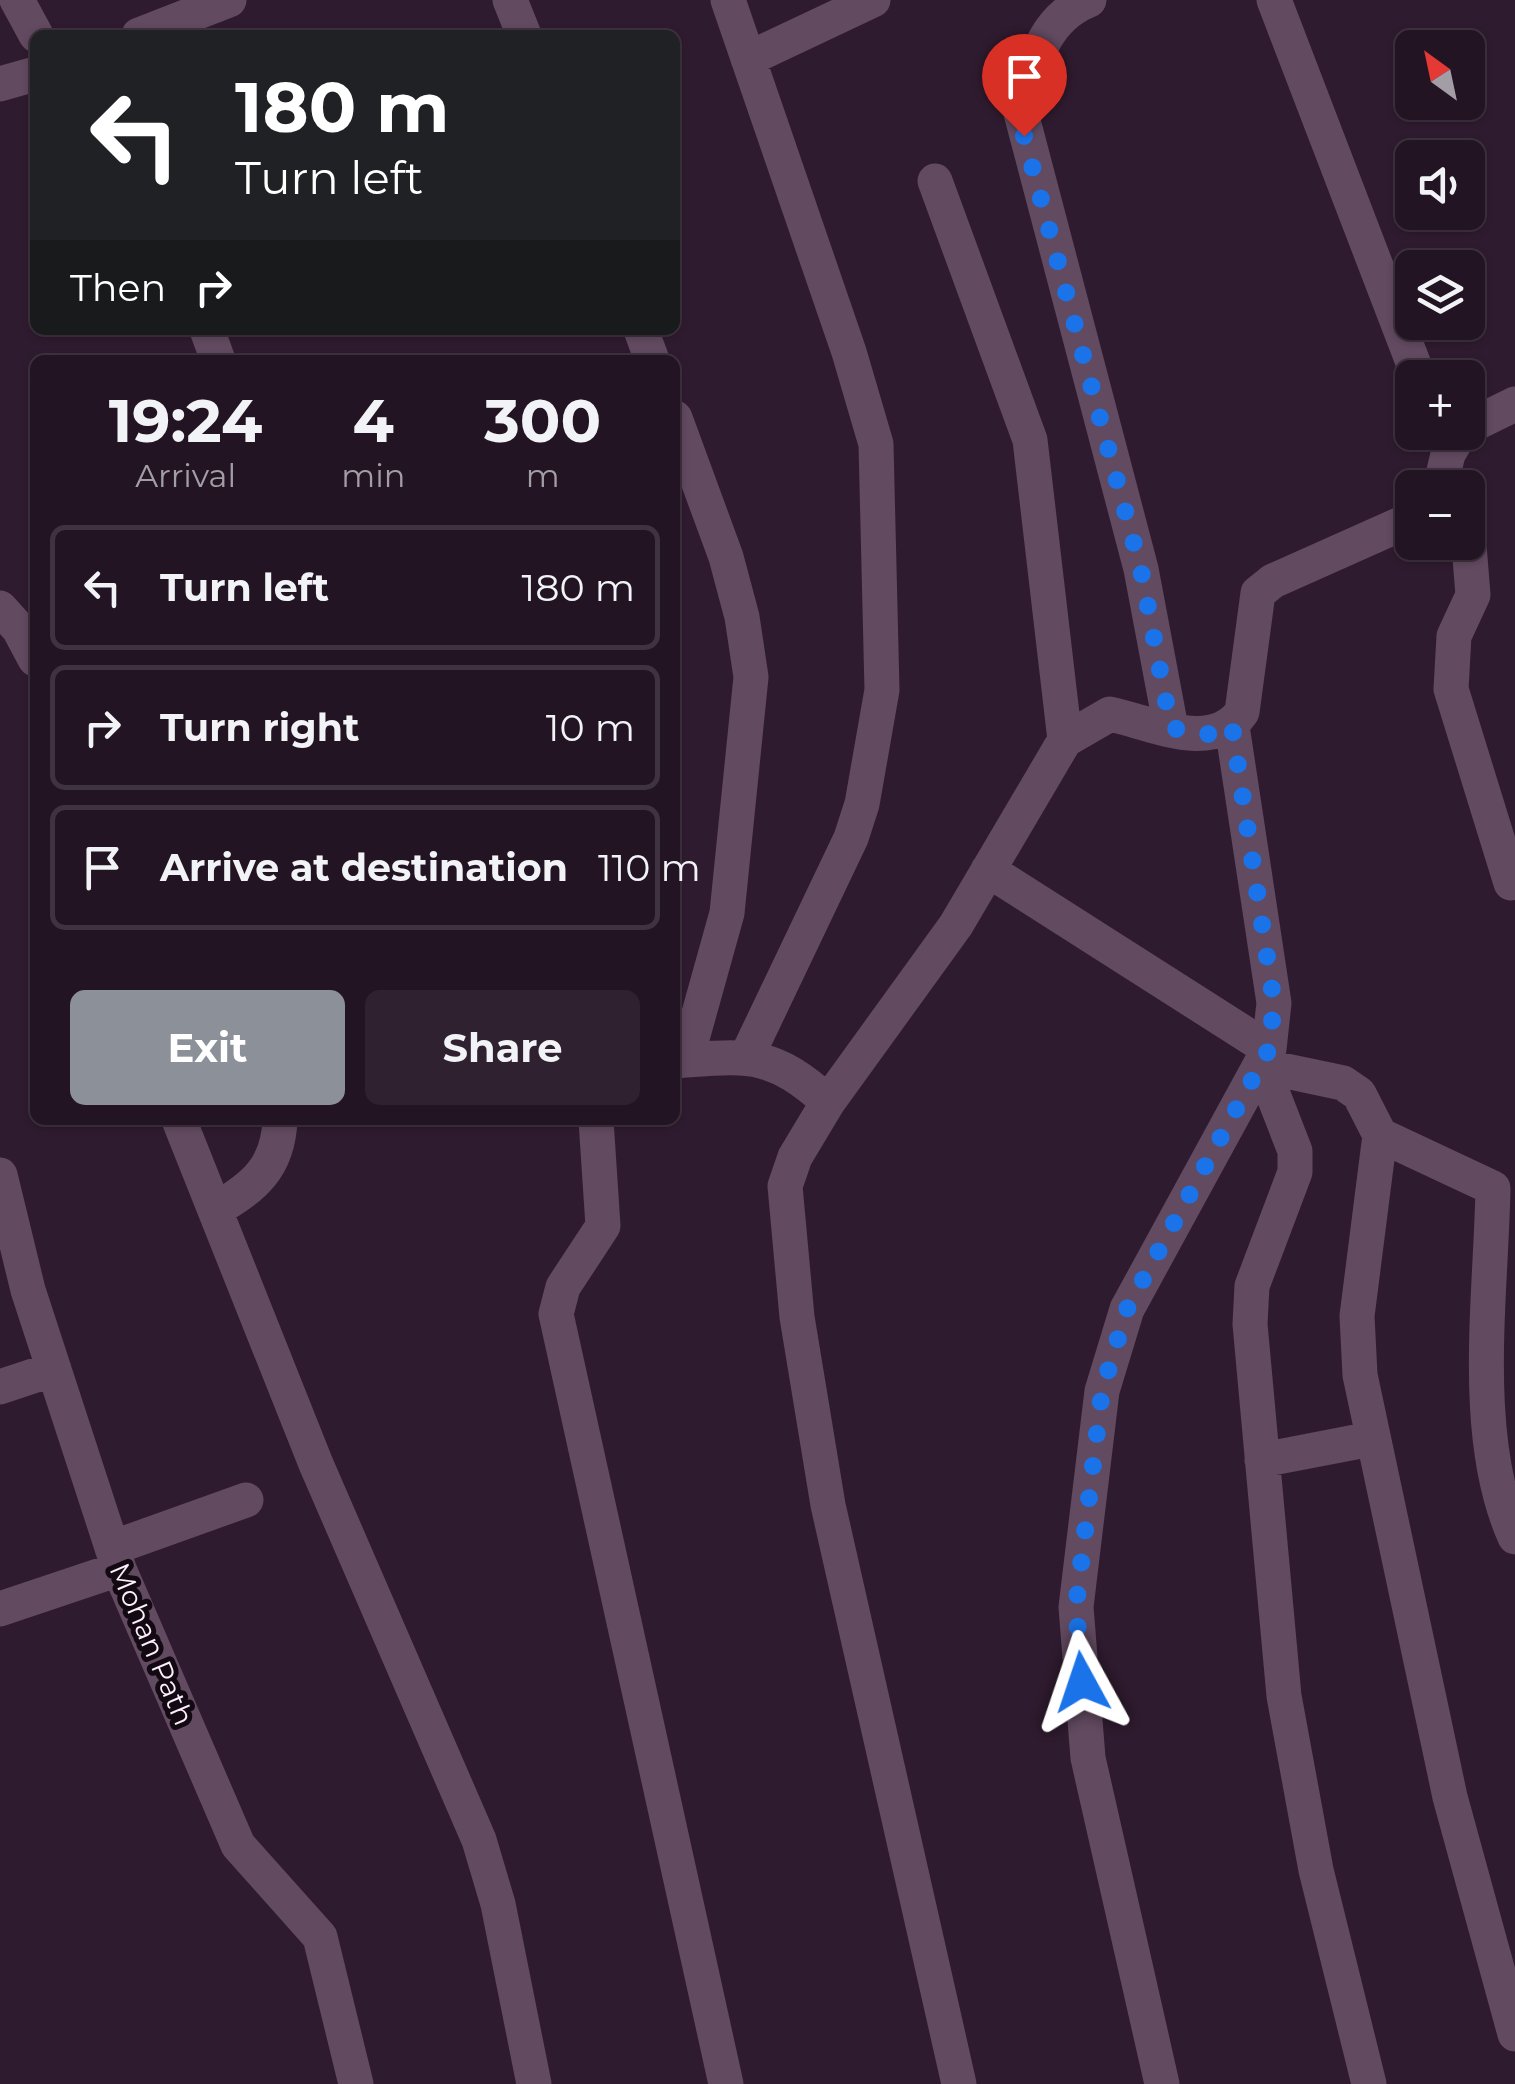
<!DOCTYPE html>
<meta charset="utf-8">
<style>
:root{--surface:#231423;--page:#2f2130;--text:#f1f3f6;--muted:#a39ea6;--line:#403341;--accent:#8c9099}
body{margin:0;font-family:Montserrat,sans-serif;background:var(--page);color:var(--text);height:100vh;display:flex;flex-direction:column;font-size:38px;white-space:nowrap}
*{box-sizing:border-box;margin:0}
p{font-size:32px;color:var(--muted)}
.icon{flex:none;width:55px;height:55px;fill:none;stroke:currentColor;stroke-width:2;stroke-linecap:round;stroke-linejoin:round}
.map{position:relative;flex:1;overflow:hidden}
.details{position:absolute;left:30px;top:355px;width:650px;height:770px;display:flex;flex-direction:column;background:var(--surface);border-radius:15px;box-shadow:0 2px 8px #0004,0 0 0 2px var(--line)}
.details>*{flex:none}
.top-card{position:absolute;left:30px;top:30px;width:650px;height:305px;border-radius:15px;box-shadow:0 2px 8px #0004,0 0 0 2px var(--line);background:#202124;color:#fff;overflow:hidden}
.needle{width:65px;rotate:327deg}
.controls{position:absolute;left:1395px;top:30px;display:grid;gap:20px}
.controls a{display:grid;place-items:center;width:90px;height:90px;border-radius:15px;background:var(--surface);box-shadow:0 2px 8px #0004,0 0 0 2px var(--line);font-size:50px}
.pin{position:absolute;display:grid;place-items:center;width:85px;height:85px;color:#fff;margin:-102px -42px;border-radius:50% 50% 50% 0;rotate:-45deg;box-shadow:0 0 10px #0007}
.pin .icon{rotate:45deg}
.me{position:absolute;width:110px;margin:-55px;rotate:355deg;stroke-linejoin:round;filter:drop-shadow(0 0 8px #0008)}
.turn{display:flex;align-items:center;gap:35px;height:210px;padding:0 40px;font-size:45px}
.turn .icon{width:130px;height:130px;stroke-width:2.5}
.turn b{display:block;font-size:70px;line-height:85px}
.then{display:flex;align-items:center;height:95px;padding:0 40px;background:#0003;gap:20px;font-size:38px}
.eta{display:flex;justify-content:space-evenly;align-items:center;height:170px;text-align:center}
.eta b{font-size:60px;font-weight:700;line-height:70px}
.button{display:flex;gap:20px;margin-top:auto;padding:20px 40px}
.button a{flex:1;height:115px;border-radius:15px;background:var(--accent);color:#fff;font-size:40px;font-weight:700;line-height:115px;text-align:center}
.button a+a{background:var(--page);color:var(--text)}
ul{padding:0;list-style:none}
li{display:flex;align-items:center;gap:30px;height:125px;margin:0 20px 15px;padding:0 20px;border:5px solid var(--line);border-radius:15px}
li div{flex:1}
li b{display:block;font-size:38px}
li em{font-style:normal}
.map>svg:first-child{display:block}
</style>
<div class="map">
<svg width="1515" height="2084" viewBox="0 0 1515 2084">
<rect width="100%" height="100%" fill="#2f1b2f"/>
<g fill="none" stroke-linecap="round" stroke-linejoin="round">
<path stroke="#624a61" stroke-width="35" d="M17,0l19,35
M510,0l14,35
M728,0l121,352 27,92 6,246 -20,114 -11,34 -104,218
M1089,0c-49,20 -55,66 -68,113l120,456 30,159
M1274,0l145,378
M139,35l90,-35
M748,59l125,-59
M0,84l35,-10
M935,181l95,259 35,300
M207,330l11,30
M641,330l11,30
M675,418l51,139 16,60 9,60 -24,236 -41,147
M1468,427l47,-23
M1440,488l8,-34 13,-22
M1468,533l5,62 -19,41 -3,53 60,194
M0,608l19,21 16,30
M988,870l281,179
M675,1061c73,-5 95,-11 153,41
M1262,1066l33,85v21l-43,114 -2,38 34,372 32,174 53,214
M1262,1066l81,17 16,11 21,41 113,53c-2,109 -23,249 22,349
M179,1120l137,344 163,376 19,64 36,180
M596,1120l7,106 -40,61 -7,27 170,770
M1380,1135l-23,181 3,59 90,422 65,237
M0,1175l28,115 91,279 119,276 82,92 36,147
M215,1210c39,-23 63,-42 65,-90
M0,1387l54,-18
M1262,1460l109,-21
M112,1548l134,-48
M0,1609l119,-40
M959,2084l-131,-579 -31,-188 -12,-131 10,-29 33,-55 128,-177 109,-185 45,-26c42,9 103,40 132,-2l16,-119 15,-12 139,-62
M1162,2084l-74,-326 -12,-151 26,-216 25,-82 142,-260 5,-46 -42,-277"/>
</g>
<g fill="none" stroke-linecap="round" stroke-linejoin="round">
<path stroke="#1a73e8" stroke-width="18" stroke-dasharray="0 32.4" d="M1024,136l117,434 30,158 44,7 17,-9 42,277 -5,46 -142,260 -25,82 -26,215 6,76"/>
</g>
<g text-anchor="middle" dominant-baseline="central" stroke-width="10" stroke-linejoin="round" paint-order="stroke">
<g font-size="28" fill="#fdeefc" stroke="#120912">
<text transform="translate(152 1644) rotate(67)">Mohan Path</text>
</g>
</g>
</svg>
<div class="controls">
<a><svg class="needle" viewBox="-14 -14 28 28"><path d="M0-13l5 13h-10z" fill="#e53935"/><path d="M0 13l5-13h-10z" fill="#a39ea6"/></svg></a>
<a><svg class="icon" aria-label="sound" viewBox="0 0 24 24"><path d="M4 9h4l5-4v14l-5-4H4zM17 9q2 3 0 6"/></svg></a>
<a><svg class="icon" aria-label="layers" viewBox="0 0 24 24"><path d="M12 4l9 5-9 5-9-5zM3 14l9 5 9-5"/></svg></a>
<a>+</a>
<a>−</a>
</div>
<div class="pin" style="left:1024px;top:136px;background:#d93025"><svg class="icon" aria-label="arrive" viewBox="0 0 24 24"><path d="M6 21V4h12l-3 4 3 4H6"/></svg></div>
<svg class="me" style="left:1082px;top:1682px" viewBox="-20 -20 40 40"><path d="M0-17L14 15 0 8-14 15z" fill="#1a73e8" stroke="#fff" stroke-width="4"/></svg>
<div class="top-card">
<div class="turn"><svg class="icon" aria-label="left" viewBox="0 0 24 24"><path d="M17 20v-9H6M10 6l-5 5 5 5"/></svg><div><b>180 m</b>Turn left</div></div>
<div class="then">Then<svg class="icon" aria-label="right" viewBox="0 0 24 24"><path d="M7 20v-9h11M14 6l5 5-5 5"/></svg></div>
</div>
<section class="details">
<div class="eta">
<div><b>19:24</b><p>Arrival</p></div>
<div><b>4</b><p>min</p></div>
<div><b>300</b><p>m</p></div>
</div>
<ul>
<li><svg class="icon" aria-label="left" viewBox="0 0 24 24"><path d="M17 20v-9H6M10 6l-5 5 5 5"/></svg><div><b>Turn left</b></div><em>180 m</em></li>
<li><svg class="icon" aria-label="right" viewBox="0 0 24 24"><path d="M7 20v-9h11M14 6l5 5-5 5"/></svg><div><b>Turn right</b></div><em>10 m</em></li>
<li><svg class="icon" aria-label="arrive" viewBox="0 0 24 24"><path d="M6 21V4h12l-3 4 3 4H6"/></svg><div><b>Arrive at destination</b></div><em>110 m</em></li>
</ul>
<div class="button"><a>Exit</a><a>Share</a></div>
</section>
</div>
